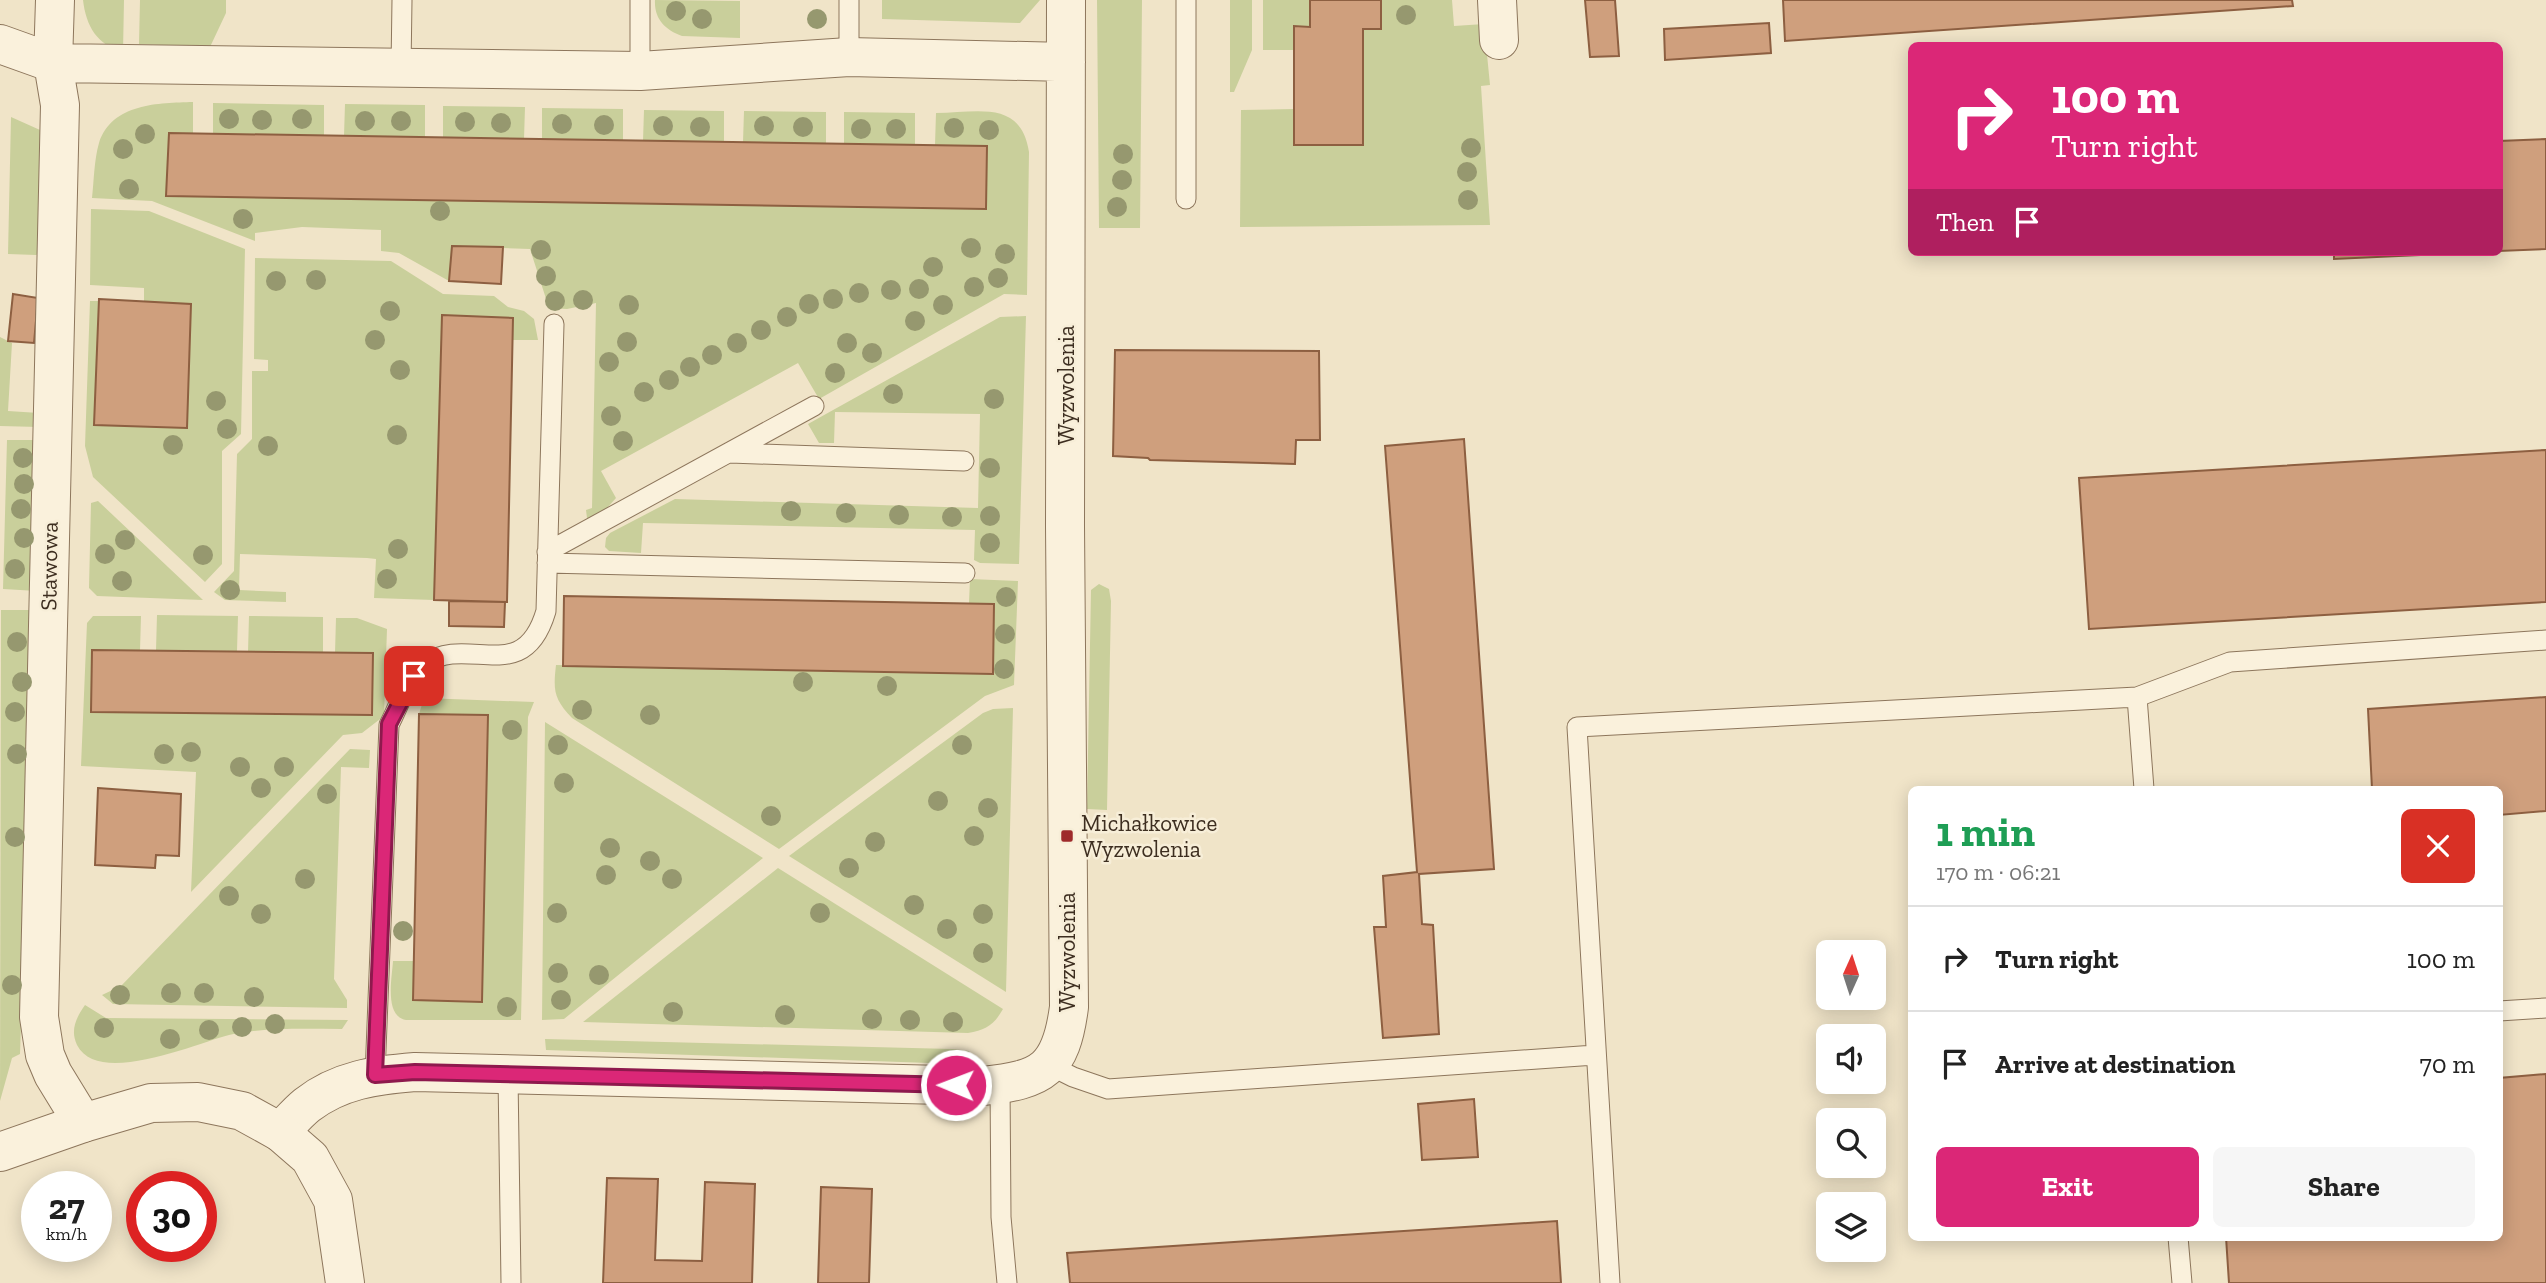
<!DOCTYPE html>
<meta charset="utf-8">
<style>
:root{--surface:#fff;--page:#f6f6f6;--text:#222;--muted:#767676;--line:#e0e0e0;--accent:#db2777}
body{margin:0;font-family:"Zilla Slab",serif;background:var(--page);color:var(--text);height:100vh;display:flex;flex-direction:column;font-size:26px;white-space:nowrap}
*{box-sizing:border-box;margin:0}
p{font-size:23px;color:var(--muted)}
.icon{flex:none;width:38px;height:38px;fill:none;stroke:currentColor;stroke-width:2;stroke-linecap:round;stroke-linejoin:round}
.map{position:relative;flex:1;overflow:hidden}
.side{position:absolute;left:1908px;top:786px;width:595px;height:455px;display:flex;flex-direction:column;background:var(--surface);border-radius:10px;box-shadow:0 4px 18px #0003}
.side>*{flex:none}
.guide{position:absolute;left:1908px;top:42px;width:595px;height:214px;border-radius:10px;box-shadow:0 4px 18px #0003;background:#db2777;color:#fff;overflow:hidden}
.needle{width:46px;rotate:3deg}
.controls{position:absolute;left:1816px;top:940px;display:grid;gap:14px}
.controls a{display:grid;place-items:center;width:70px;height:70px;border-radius:10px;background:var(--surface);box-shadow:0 4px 18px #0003;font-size:35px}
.speed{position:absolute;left:21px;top:1171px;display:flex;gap:14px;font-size:35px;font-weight:700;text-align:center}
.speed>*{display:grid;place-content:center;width:91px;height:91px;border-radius:50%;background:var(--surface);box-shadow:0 4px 18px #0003;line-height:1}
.speed small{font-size:18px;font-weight:400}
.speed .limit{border:10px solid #d22;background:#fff;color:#111}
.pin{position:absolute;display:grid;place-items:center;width:60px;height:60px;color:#fff;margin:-30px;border-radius:14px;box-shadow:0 4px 10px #0006}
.me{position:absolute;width:77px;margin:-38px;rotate:271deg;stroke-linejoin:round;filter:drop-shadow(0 0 5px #0008)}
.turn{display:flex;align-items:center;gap:24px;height:147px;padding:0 28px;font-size:32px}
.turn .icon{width:91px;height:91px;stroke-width:2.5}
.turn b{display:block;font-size:49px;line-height:60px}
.then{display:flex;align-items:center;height:66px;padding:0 28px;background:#0003;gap:14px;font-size:26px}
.round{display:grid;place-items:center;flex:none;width:74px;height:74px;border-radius:10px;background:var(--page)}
.head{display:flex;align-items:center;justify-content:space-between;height:119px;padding:0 28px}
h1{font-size:42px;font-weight:800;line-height:52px;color:#1e9e55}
.action{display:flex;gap:14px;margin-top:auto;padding:14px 28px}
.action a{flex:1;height:80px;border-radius:10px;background:var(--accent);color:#fff;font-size:28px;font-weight:800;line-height:80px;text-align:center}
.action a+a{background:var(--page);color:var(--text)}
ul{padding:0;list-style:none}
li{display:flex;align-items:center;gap:21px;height:105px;padding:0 28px;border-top:2px solid var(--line)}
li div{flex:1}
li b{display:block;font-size:26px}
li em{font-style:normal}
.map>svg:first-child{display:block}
</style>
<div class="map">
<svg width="2546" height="1283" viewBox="0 0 2546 1283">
<rect width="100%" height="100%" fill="#f0e4c8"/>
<path fill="#c9cf9b" d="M83,0h41l-1,52c-26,-7 -37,-26 -40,-52z
M140,0h86v13l-16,34 -71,-3z
M655,0l85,1v37l-58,-2c-17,-6 -28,-17 -27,-36z
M882,0h158l-20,23 -138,-4z
M1097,0h45l-2,228h-41z
M1230,0h22v50l-18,42h-4z
M1263,0h47v27h-16v23h-31z
M1381,0h71l2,26 30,-2 6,61 -9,1 9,139 -250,2 1,-117 53,-1 1,36h68v-116h18z
M193,102v32l-24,-1 -3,62 820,13 1,-62 -52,-1 1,-32c41,0 85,-14 93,39l-2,143 -23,-1 -185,105 -21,-36 -197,108 15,27 -18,20h-11l-1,-8 6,-2 4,-205 -29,6 -18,-1 -19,-59 -78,-3 -3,35 -50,-28 -18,-2v-21l-79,-3 -47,6v8l-103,-40 -60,-3c2,-17 2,-38 7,-55 13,-40 60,-40 94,-41z
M213,103l111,2v31l-111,-2z
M345,104l80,1v32l-81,-1z
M443,106l82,1 -1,32 -81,-1z
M542,108l81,1v32l-81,-2z
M644,110l80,1v31l-81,-1z
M744,111l82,1v32l-83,-2z
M844,112l71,1v32l-71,-1z
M11,117l38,17 -4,115 -9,6 -28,-1z
M91,209l58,2 96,38 -4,185 -19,17v113l-17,18 -112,-105 -8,-31 5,-145h9l-4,124 92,3 4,-124 -47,-3v-13l-54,-3z
M255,258l136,3 52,33 51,2 14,11 16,4 10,8 4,21h-25v-22l-71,-3 -8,285 -60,-2 2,-39 -9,-1 -127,-4 -1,36 47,2v10l-61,-2 -11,-8 20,-21 3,-117 15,-15v-68h16v-11l-14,-1z
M1026,316l-7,248 -39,-1 -6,-3 1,-30 -332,-7 -2,30 -32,-2 -4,-4 1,-9 4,-5 65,-34 303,9 2,-94 -145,-2 -1,31h-15l-11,-19 192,-107z
M0,337l12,6 -4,68 31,2v14l-39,-1z
M7,440h34l-4,151 -34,-2z
M98,501l105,99 -106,-4 -8,-8 2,-85z
M970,579l48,2 -4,104 -29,11 -206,153 -207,-131c-18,-19 -19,-27 -16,-53l437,9 1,-70 -25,-1z
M1099,584l10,5 2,12 -4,209 -20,-1 4,-219z
M1,610h34l-15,444 -8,4 -12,43z
M157,615l81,1 -1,35 -81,-1z
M93,616h48l-1,34h-48v62l280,2 1,-60 -38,-1 1,-35h21l30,11 -3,87 -22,17 -19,2 -152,157 5,-120 -115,-6 6,-143z
M249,616l74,1v36l-75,-1z
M424,698l110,4 -6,15 -7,303h-115c-22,-4 -14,-42 -13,-59h21v39l68,2 6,-287 -69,-1z
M1013,708l-7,284 -217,-136 194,-143 10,-4z
M545,722l218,136 -199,161 -22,1z
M350,749l20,1 -1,18 -28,-1 -7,212 13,21v8l-234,-4 -11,-9 19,-9z
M778,868l225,141c-9,16 -17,21 -35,24l-385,-11z
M85,1005l21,13 242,2 -6,9c-37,0 -76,-2 -113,6 -32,8 -131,52 -152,10 -7,-15 -1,-27 8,-40z
M545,1039l407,10 17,2 3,7 -42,5 -384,-13z"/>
<path fill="#cf9f7d" stroke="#8d5f41" stroke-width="2" d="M1310,0h71v29h-18v116h-69v-119l16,1z
M1585,0h30l4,56 -29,1z
M1783,0h509l1,6 -508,35z
M1769,23l2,30 -106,7 -1,-31z
M169,133l818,13 -1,63 -820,-13z
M2546,139v110l-47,2v-110z
M452,246l51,1 -2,37 -52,-3z
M2334,252h152l-152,7z
M13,294l25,4 -4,45 -26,-2z
M99,299l92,5 -4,124 -93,-3z
M442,315l71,3 -6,284 -73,-2z
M1115,350l204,1 1,89h-24l-1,24 -145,-4 -2,-2 -35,-2z
M1464,439l30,430 -75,5 3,50 11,1 6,109 -56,4 -9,-111h12l-3,-51 34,-4 -32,-426z
M2546,450v152l-457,27 -10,-151z
M564,596l430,8 -1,70 -430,-8z
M449,601l56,1 -1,25 -55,-1z
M92,650l281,3 -1,62 -281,-3z
M2546,697v114l-47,4v-26h-127l-4,-80z
M419,714l69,1 -6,287 -69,-2z
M98,788l83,6 -2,62 -23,-1 -1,13 -60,-3z
M2546,1074v209h-317l-3,-46h273v-159z
M1474,1099l4,58 -56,3 -4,-56z
M607,1178l51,1 -3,81 47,1 3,-79 50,2 -3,99h-149z
M821,1187l51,2 -3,94h-51z
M1557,1221l4,62h-491l-3,-30z"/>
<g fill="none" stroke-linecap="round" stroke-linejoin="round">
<g stroke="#8d765c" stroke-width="21">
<path id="service" d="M849,0v57
M401,68l1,-68
M640,71v-71
M1186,199v-199
M730,453l234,8
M547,552l267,-146
M547,563l418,10
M2137,697l93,-35 316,-22
M2499,1011l47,-3
M1049,1065l24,12 35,12 487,-34
M375,1075l14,-350c10,-19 19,-48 36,-61 43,-31 98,25 121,-53l8,-287
M508,1076l3,207
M1000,1084l1,133 6,66
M2178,1237l4,46
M1610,1283l-33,-556 560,-30 7,92"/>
</g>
<g stroke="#8d765c" stroke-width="40">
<path id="minor" d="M55,0l-2,63 7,42 -21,912 6,38 8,19 30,49
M1497,0l2,40
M0,44l53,19 587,8 209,-14 217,5
M280,1132c9,-9 17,-19 27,-27 32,-25 69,-30 108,-33l568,14c60,-6 78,-17 86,-79l-4,-481 1,-526"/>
</g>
<g stroke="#8d765c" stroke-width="40">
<path id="tertiary" d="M0,1152l83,-29 68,-20 47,-1 44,9 38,21 30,26 23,42 12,83"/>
</g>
<use href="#service" stroke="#faf1dc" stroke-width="19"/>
<use href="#minor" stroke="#faf1dc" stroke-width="38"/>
<use href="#tertiary" stroke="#faf1dc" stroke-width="38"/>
</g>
<g fill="#96986f">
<circle cx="676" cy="11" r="10"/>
<circle cx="1406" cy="15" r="10"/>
<circle cx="702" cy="19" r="10"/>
<circle cx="817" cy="19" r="10"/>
<circle cx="229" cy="119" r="10"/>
<circle cx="302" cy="119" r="10"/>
<circle cx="262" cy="120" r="10"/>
<circle cx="365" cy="121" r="10"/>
<circle cx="401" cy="121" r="10"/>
<circle cx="465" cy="122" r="10"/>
<circle cx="501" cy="123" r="10"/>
<circle cx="562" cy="124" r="10"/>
<circle cx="604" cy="125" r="10"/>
<circle cx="663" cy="126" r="10"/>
<circle cx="764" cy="126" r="10"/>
<circle cx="700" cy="127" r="10"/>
<circle cx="803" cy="127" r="10"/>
<circle cx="954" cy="128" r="10"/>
<circle cx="861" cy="129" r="10"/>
<circle cx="896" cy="129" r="10"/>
<circle cx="989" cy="130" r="10"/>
<circle cx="145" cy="134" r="10"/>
<circle cx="1471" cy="148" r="10"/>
<circle cx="123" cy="149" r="10"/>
<circle cx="1123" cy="154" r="10"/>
<circle cx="1467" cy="172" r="10"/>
<circle cx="1122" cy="180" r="10"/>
<circle cx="129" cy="189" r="10"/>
<circle cx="1468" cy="200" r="10"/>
<circle cx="1117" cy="207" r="10"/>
<circle cx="440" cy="211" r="10"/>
<circle cx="243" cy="219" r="10"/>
<circle cx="971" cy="248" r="10"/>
<circle cx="541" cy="250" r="10"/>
<circle cx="1005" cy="254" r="10"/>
<circle cx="933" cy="267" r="10"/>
<circle cx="546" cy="276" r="10"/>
<circle cx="998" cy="278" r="10"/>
<circle cx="316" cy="280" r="10"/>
<circle cx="276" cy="281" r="10"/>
<circle cx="974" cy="287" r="10"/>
<circle cx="919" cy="289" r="10"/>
<circle cx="891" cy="290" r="10"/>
<circle cx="859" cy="293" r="10"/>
<circle cx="833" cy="299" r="10"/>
<circle cx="583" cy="300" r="10"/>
<circle cx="555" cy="301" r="10"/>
<circle cx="809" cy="304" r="10"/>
<circle cx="629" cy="305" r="10"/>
<circle cx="943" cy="305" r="10"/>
<circle cx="390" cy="311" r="10"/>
<circle cx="787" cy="317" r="10"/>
<circle cx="915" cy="321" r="10"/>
<circle cx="761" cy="330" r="10"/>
<circle cx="375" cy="340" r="10"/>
<circle cx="627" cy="342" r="10"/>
<circle cx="737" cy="343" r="10"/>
<circle cx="847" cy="343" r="10"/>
<circle cx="872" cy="353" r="10"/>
<circle cx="712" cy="355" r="10"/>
<circle cx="609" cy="362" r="10"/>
<circle cx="690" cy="367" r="10"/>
<circle cx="400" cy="370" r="10"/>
<circle cx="835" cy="373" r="10"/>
<circle cx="669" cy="380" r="10"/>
<circle cx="644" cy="392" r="10"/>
<circle cx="893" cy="394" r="10"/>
<circle cx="994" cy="399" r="10"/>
<circle cx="216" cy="401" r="10"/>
<circle cx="611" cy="416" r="10"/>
<circle cx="227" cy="429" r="10"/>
<circle cx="397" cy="435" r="10"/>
<circle cx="623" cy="441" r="10"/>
<circle cx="173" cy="445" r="10"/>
<circle cx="268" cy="446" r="10"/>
<circle cx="23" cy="458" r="10"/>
<circle cx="990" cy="468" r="10"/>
<circle cx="24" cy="484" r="10"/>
<circle cx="21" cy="509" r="10"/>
<circle cx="791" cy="511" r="10"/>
<circle cx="846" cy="513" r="10"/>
<circle cx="899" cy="515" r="10"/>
<circle cx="990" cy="516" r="10"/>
<circle cx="952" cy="517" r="10"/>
<circle cx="24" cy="538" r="10"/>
<circle cx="125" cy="540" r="10"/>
<circle cx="990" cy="543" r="10"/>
<circle cx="398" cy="549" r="10"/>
<circle cx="105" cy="554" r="10"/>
<circle cx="203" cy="555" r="10"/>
<circle cx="15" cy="569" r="10"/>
<circle cx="387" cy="579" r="10"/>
<circle cx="122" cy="581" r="10"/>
<circle cx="230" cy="590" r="10"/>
<circle cx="1006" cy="597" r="10"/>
<circle cx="1005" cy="634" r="10"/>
<circle cx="17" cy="642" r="10"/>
<circle cx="1004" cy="669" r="10"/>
<circle cx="22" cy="682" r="10"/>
<circle cx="803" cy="682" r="10"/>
<circle cx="887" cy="686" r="10"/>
<circle cx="582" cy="710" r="10"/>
<circle cx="15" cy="712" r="10"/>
<circle cx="650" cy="715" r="10"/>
<circle cx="512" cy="730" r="10"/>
<circle cx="558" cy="745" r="10"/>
<circle cx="962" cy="745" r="10"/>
<circle cx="191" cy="752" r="10"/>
<circle cx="17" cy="754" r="10"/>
<circle cx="164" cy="754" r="10"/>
<circle cx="240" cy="767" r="10"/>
<circle cx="284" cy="767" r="10"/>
<circle cx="564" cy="783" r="10"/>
<circle cx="261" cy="788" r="10"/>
<circle cx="327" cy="794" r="10"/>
<circle cx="938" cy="801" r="10"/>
<circle cx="988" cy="808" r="10"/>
<circle cx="771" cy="816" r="10"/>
<circle cx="974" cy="836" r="10"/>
<circle cx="15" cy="837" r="10"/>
<circle cx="875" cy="842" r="10"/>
<circle cx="610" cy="848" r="10"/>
<circle cx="650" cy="861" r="10"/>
<circle cx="849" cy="868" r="10"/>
<circle cx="606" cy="875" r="10"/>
<circle cx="305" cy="879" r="10"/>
<circle cx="672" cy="879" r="10"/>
<circle cx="229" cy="896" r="10"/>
<circle cx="914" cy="905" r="10"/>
<circle cx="557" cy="913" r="10"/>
<circle cx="820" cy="913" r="10"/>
<circle cx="261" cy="914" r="10"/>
<circle cx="983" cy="914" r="10"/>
<circle cx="947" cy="929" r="10"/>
<circle cx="403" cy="931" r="10"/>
<circle cx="983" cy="953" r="10"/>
<circle cx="558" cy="973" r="10"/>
<circle cx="599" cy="975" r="10"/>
<circle cx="12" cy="985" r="10"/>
<circle cx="171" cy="993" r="10"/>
<circle cx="204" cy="993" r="10"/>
<circle cx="120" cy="995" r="10"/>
<circle cx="254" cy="997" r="10"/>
<circle cx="561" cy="1000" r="10"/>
<circle cx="507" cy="1007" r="10"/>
<circle cx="673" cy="1012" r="10"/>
<circle cx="785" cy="1015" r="10"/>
<circle cx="872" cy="1019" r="10"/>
<circle cx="910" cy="1020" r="10"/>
<circle cx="953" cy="1022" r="10"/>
<circle cx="275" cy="1024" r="10"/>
<circle cx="242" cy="1027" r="10"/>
<circle cx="104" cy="1028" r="10"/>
<circle cx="209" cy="1030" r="10"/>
<circle cx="170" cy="1039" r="10"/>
</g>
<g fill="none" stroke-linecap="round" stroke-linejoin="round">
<g stroke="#8e194d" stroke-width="18">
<path id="route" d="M414,676l-25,48 -14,351 40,-3 541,13"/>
</g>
<use href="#route" stroke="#db2777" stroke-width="12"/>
</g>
<rect fill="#9e2a2b" stroke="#f7eed8" stroke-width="2.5" x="1060" y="829" width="14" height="14" rx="3.5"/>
<g text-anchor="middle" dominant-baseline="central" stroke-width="5" stroke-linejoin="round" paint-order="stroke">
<g font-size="23" fill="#3d2e20" stroke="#f7eed8">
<text transform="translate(1066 385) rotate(-90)">Wyzwolenia</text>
<text transform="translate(49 566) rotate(-89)">Stawowa</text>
<text transform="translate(1067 952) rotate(-90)">Wyzwolenia</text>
</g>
<g font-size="23" fill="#3d2e20" stroke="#f7eed8" text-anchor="start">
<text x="1081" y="823">Michałkowice<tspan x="1081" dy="26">Wyzwolenia</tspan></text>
</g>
</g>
</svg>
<div class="controls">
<a><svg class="needle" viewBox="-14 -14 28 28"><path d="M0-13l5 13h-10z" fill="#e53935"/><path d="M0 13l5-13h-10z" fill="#767676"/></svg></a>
<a><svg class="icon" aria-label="sound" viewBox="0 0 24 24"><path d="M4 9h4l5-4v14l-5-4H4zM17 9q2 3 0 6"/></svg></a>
<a><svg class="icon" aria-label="search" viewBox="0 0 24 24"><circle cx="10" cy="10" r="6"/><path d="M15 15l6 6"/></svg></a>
<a><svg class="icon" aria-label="layers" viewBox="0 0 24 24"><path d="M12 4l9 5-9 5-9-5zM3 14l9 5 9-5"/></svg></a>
</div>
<div class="speed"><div>27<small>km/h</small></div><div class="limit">30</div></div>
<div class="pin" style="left:414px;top:676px;background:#d93025"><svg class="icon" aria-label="arrive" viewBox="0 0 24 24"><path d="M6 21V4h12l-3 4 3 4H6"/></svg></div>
<svg class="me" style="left:956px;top:1085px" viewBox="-20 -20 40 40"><circle r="17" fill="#db2777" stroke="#fff" stroke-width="3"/><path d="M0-11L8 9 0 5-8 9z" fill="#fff"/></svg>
<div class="guide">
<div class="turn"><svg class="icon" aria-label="right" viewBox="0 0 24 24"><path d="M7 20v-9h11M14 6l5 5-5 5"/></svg><div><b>100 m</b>Turn right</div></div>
<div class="then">Then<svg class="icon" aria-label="arrive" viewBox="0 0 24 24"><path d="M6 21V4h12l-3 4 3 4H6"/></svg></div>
</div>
<section class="side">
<div class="head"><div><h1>1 min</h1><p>170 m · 06:21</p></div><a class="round" style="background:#d93025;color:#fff"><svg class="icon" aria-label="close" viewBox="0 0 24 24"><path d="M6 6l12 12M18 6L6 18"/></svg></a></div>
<ul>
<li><svg class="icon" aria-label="right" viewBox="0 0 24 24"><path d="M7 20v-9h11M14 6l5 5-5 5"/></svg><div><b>Turn right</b></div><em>100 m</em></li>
<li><svg class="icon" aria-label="arrive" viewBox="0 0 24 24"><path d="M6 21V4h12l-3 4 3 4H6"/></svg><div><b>Arrive at destination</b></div><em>70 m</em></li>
</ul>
<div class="action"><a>Exit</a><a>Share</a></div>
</section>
</div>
